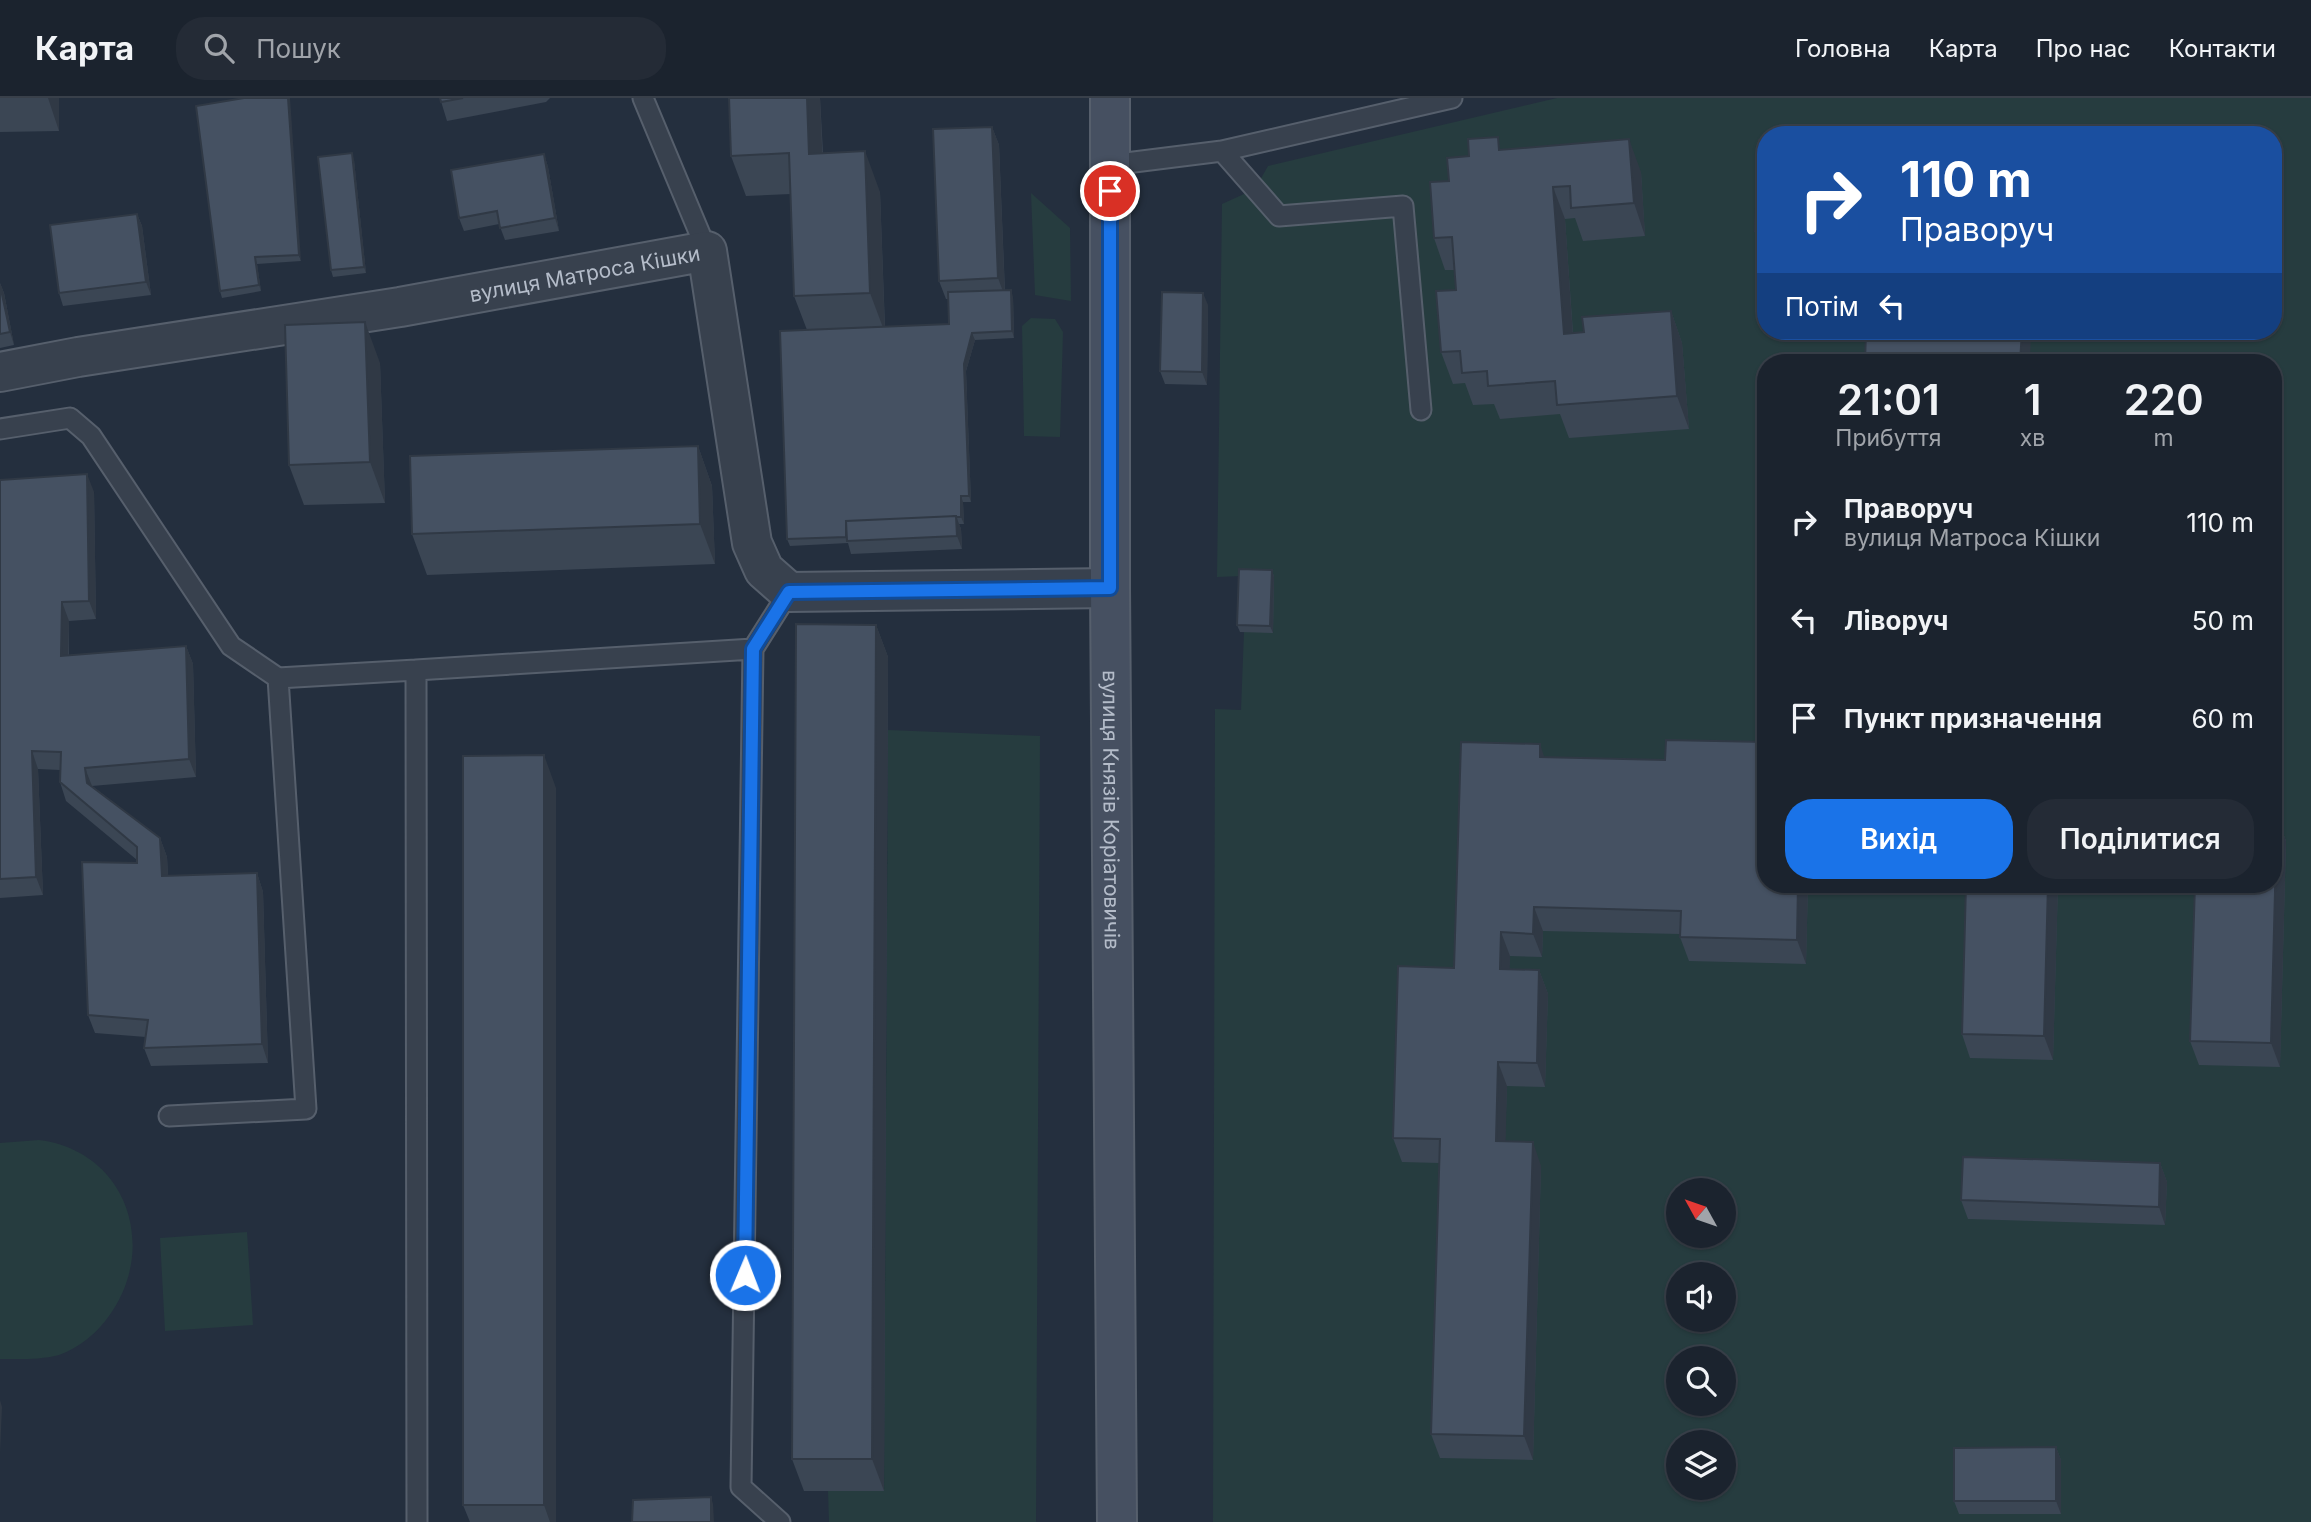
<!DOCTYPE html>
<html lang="uk">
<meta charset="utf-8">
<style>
:root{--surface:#1b232e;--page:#242b36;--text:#f1f3f6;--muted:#a0a4aa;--line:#39404a;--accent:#1a73e8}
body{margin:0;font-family:Inter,sans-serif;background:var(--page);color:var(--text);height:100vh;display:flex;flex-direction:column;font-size:26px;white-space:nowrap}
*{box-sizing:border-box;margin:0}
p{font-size:23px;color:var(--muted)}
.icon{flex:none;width:38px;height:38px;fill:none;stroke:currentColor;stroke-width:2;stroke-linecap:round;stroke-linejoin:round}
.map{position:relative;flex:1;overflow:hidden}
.panel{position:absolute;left:1757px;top:256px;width:525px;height:539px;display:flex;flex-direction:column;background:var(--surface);border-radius:28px;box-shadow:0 2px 5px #0004,0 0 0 2px var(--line)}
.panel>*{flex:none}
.banner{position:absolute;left:1757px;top:28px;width:525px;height:214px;border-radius:28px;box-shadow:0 2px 5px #0004,0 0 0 2px var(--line);background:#1a4fa0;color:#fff;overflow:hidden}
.needle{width:46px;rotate:310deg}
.buttons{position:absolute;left:1666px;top:1080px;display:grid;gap:14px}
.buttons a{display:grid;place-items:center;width:70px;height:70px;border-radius:50%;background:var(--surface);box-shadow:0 2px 5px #0004,0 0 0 2px var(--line);font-size:35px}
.pin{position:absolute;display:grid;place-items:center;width:60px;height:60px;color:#fff;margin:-30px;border:4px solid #fff;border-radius:50%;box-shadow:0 2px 7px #0007}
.me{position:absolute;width:77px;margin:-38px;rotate:1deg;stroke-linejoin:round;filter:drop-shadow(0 0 5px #0008)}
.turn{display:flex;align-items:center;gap:24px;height:147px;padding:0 28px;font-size:32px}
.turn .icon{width:91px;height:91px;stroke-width:2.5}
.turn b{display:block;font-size:49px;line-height:60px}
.then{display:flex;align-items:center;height:66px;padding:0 28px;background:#0003;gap:14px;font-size:26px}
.eta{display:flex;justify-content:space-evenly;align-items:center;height:119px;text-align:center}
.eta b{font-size:42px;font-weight:600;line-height:49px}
.primary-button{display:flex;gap:14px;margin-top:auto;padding:14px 28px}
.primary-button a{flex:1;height:80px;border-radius:28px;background:var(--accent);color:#fff;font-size:28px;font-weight:600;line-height:80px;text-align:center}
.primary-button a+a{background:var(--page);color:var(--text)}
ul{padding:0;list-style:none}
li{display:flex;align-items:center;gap:21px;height:98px;padding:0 28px}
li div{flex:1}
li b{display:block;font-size:26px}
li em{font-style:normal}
header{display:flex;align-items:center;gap:42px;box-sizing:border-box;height:98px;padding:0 35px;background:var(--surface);border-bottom:2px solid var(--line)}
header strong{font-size:33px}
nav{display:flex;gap:38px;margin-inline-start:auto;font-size:24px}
.search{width:490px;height:63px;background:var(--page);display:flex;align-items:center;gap:18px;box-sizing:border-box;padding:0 24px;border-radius:28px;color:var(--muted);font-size:26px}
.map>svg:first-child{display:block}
</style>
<header>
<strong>Карта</strong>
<div class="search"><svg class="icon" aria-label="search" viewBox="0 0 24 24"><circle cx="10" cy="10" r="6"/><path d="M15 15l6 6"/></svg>Пошук</div>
<nav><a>Головна</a><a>Карта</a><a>Про нас</a><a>Контакти</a></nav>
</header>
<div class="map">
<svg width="2311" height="1424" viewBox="0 0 2311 1424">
<rect width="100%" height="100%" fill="#242f3e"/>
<path fill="#263c3f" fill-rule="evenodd" d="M1557,0h754v1424h-1098l2,-813 26,1 3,-78h29l-32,-56 -24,1 5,-373 33,-15 13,-23zM1766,37h507v196h-507zM1766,264h507v522h-507zM1678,1092h46v46h-46zM1678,1176h46v46h-46zM1678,1260h46v46h-46zM1678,1344h46v46h-46z
M1031,95l39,35 1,73 -36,-6z
M1031,220l24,1 8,13 -3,105 -36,-1 -2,-110z
M888,632l152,6 -4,786h-207l-1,-31h56z
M39,1042c88,11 120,107 70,176 -12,17 -30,32 -50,39 -20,5 -39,4 -59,4v-216z
M247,1134l6,93 -88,6 -5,-93z"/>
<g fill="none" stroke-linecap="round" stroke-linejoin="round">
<g stroke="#565f6c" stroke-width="23">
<path id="service" d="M643,0l64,153
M1222,53l230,-53
M1110,67l112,-14 57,65 124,-10 18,204
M0,331l70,-11 21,18 140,210 47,32
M169,1018l137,-7 -28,-431 138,-8
M417,1424l-1,-852 337,-21
M780,1424l-39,-35 12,-838 36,-57"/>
</g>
<g stroke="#565f6c" stroke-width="42">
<g id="minor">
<path id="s1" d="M0,274l78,-15 322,-50 307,-56 45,292 12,27 25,22 321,-4"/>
</g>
</g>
<g stroke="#565f6c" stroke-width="42">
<g id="secondary">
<path id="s2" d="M1110,0v490l7,934"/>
</g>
</g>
<use href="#service" stroke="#38414e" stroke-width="19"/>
<use href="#minor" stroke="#38414e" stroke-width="38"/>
<use href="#secondary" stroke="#465061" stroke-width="38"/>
</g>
<path fill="#3b4654" d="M0,0h59v33l-59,1z
M244,0l57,163 -44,3 4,27 -39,7 -2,-7z
M440,0h110l-4,4 -99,19z
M729,0h91l3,55 57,39 5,135 64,-3 -1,-25h-2l-7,-18 53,-154 7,18 6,146 8,6 1,41 -39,2 -9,31 5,131h-8l1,22h-5l2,5 1,20 -111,5 -3,-11 -58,3 -3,-7 20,-209 -13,-34 -3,-102 -45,2 -15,-40z
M1766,43v114h-3l-8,-24z
M1502,51l139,23 4,64 -62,5 -8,-23 -10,1 8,114 11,-1 87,-21 11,32 7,86 -120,9 -9,-24 -60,5 -6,-15 -21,1 -8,-22 -12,1 -12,-32 15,-62 -2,-20h-9l-11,-32 15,-57 20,-25z
M544,56l4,13 11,64 -54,9 -6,-16 -35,7 -5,-13z
M354,62l12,113 -33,4 -2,-7z
M137,116l5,12 9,69 -88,11 -4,-13z
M0,185l4,10 10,52 -14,3z
M1208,207l-1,80 -42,-1 -5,-13z
M380,265l5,140 -81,2 -15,-40z
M698,348l14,40 3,78 -288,11 -15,-41z
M0,382l94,12 2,127 -27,2v34l117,-9 7,18 3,113 -104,9 68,52 7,19 1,19 89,-3 6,19 5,171 -117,3 -7,-18 2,-11 -51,-4 -7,-18 49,-152v-3l-71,-59 -6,-19v-12l-22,-1 5,126 -43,3z
M1272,472l2,7 -1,56 -33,-1 -3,-7z
M876,527l12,32 -4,834h-80l-12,-32z
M1544,659l222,127h42l-2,80 -117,-3 -9,-24v-3l-137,-3 -1,26 -32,-1 -1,13 30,1 9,24 -3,93 -38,-1 -2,55 36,25 -8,294 -93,-2 -9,-24 8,-271 -37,-1 -9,-24 61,-170z
M556,690v734h-86l-7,-17z
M2277,719l9,24 -6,226 -81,-2 -9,-24z
M1966,786h92l-5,176 -83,-2 -8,-24z
M2160,1065l7,19 -2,43 -197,-6 -7,-19z
M2056,1349l5,13v54h-102l-5,-13z"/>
<path fill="#303945" d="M48,0h11v33z
M288,0h2l11,163 -2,-6z
M807,0h13l4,96 -15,-40z
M992,29l7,18 6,152 -7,-19z
M1629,41l12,33 4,64 -11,-33z
M865,53l15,41 5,141 -15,-40z
M352,55l2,7 12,113 -2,-6z
M544,56l4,13 11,64 -4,-13z
M1553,89l12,32 10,147 -11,-32z
M137,116l5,12 9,69 -5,-13z
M255,159l2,7 4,27 -2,-6z
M0,185l4,10 10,52 -4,-13z
M1011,192l2,7 1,41 -2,-7z
M1203,195l5,12 -1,80 -5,-13z
M1671,213l11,32 7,86 -12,-33z
M365,224l15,41 5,140 -15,-41z
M2022,233h9l-1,31h-10z
M972,235l3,7 -9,31 5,131 -2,-6 -5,-132z
M698,348l14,40 3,78 -15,-40z
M87,376l7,18 2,127 -7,-18z
M961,398l2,6 1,22 -3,-7z
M956,418l5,13 1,20 -5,-13z
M1272,472l2,7 -1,56 -3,-7z
M62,504l7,19 -1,53 -7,-18z
M876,527l12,32 -4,834 -12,-32z
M186,548l7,18 3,113 -7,-18z
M1540,646l8,24 -8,-11z
M32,653l6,18 5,126 -7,-18z
M544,657l12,33v734h-6l-6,-17z
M85,670l7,18 -5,-3z
M2277,719l9,24 -6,226 -9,-24z
M160,740l7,19 2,38 -7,-19z
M257,775l6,19 5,171 -6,-19z
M1798,786h10l-2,80 -9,-24z
M2048,786h10l-5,176 -9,-24z
M1534,809l9,24 -1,26 -9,-23z
M1501,834l9,24 -1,37 -9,-24z
M1539,872l9,24 -3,93 -8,-24z
M1498,964l9,24 -2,79 -9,-24z
M1533,1044l8,24 -8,294 -9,-24z
M2160,1065l7,19 -2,43 -6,-18z
M0,1302l2,7 -2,46z
M2056,1349l5,13v54l-5,-13z
M711,1399l2,7 1,18h-3z"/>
<path fill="#455162" stroke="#303945" stroke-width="2" d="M244,0h44l11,157 -44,2 4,28 -39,6 -24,-185z
M440,0h23l-22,4z
M729,0h78l2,56 56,-3 5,142 -76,3 -5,-143 -58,3z
M2098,27h51v10h-52z
M992,29l6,151 -59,3 -6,-152z
M1498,39l1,13 130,-11 5,64 -63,5 -1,-22 -17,1 11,147 20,-2 -2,-15 89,-6 6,85 -120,9 -2,-24 -67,5 -1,-15 -25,2 -2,-22 -19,1 -5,-61 20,-1 -4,-53 -18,1 -4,-56 19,-1 -2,-23 22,-2 -1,-17z
M1759,42l7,1v90h-11z
M352,55l12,114 -33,3 -13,-113z
M544,56l11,64 -55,10 -3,-17 -38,7 -8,-48z
M137,116l9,68 -87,11 -9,-68z
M0,187l10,47 -10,2z
M1011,192l1,41 -40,2 -8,31 5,132h-8v21h-4l-1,-1 -110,5v16l-59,2 -7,-208 169,-7 -1,-32z
M1162,194l41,1 -1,79 -42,-1z
M365,224l5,140 -81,3 -4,-140z
M1866,233h156l-2,31h-155z
M698,348l2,78 -288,10 -2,-78z
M87,376l2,127 -27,1 -1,54 125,-10 3,113 -104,9 2,15 73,55 2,38 95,-3 5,171 -118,4 4,-28 -60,-5 -6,-153 55,1v-16l-77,-65 1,-30 -29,-1 4,126 -36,2v-399z
M956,418l1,20 -110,5 -1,-20z
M1239,471l33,1 -2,56 -33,-1z
M796,526l80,1 -4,834h-80z
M1666,642l100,2v142h32l-1,56 -117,-3 1,-26 -147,-4 -1,27 -32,-2 -1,37 39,1 -2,93 -39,-1 -2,79 37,1 -9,294 -93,-2 9,-295 -47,-1 5,-172 56,2 7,-226 79,2v13l125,3z
M544,657v750h-81v-749z
M2273,719h4l-6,226 -81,-2 5,-157h78z
M1966,786h82l-4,152 -82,-2z
M1963,1059l197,6 -1,44 -198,-7z
M2056,1349v54h-102v-53z
M711,1399v25h-79l1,-22z"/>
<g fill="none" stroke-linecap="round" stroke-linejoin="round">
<g stroke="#114b97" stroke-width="18">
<path id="route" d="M745,1177l8,-626 36,-57 321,-4v-397"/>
</g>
<use href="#route" stroke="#1a73e8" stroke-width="12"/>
</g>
<g text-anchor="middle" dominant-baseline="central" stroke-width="7" stroke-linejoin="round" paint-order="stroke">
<g font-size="21" fill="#b4bcc9" stroke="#1d2633">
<text stroke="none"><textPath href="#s1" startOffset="593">вулиця Матроса Кішки</textPath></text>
<text stroke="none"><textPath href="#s2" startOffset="712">вулиця Князів Коріатовичів</textPath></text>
</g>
</g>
</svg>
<div class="buttons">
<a><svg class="needle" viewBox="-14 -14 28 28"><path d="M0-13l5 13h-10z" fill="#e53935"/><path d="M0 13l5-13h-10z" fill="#a0a4aa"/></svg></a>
<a><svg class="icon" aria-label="sound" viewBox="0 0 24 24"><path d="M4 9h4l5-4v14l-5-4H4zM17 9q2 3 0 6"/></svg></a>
<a><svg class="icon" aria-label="search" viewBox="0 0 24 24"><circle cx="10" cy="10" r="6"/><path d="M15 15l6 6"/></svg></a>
<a><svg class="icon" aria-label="layers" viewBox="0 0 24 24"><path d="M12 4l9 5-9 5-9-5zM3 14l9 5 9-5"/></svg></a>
</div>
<div class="pin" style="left:1110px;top:93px;background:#d93025"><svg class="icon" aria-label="arrive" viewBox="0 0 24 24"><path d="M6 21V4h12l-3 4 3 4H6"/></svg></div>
<svg class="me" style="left:745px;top:1177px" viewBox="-20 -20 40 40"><circle r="17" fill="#1a73e8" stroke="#fff" stroke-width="3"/><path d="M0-11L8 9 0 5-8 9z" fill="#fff"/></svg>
<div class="banner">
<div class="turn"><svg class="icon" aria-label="right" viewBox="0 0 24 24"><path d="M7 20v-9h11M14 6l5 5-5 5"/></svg><div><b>110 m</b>Праворуч</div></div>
<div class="then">Потім<svg class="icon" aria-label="left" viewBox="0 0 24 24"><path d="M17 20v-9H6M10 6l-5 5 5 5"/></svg></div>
</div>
<section class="panel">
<div class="eta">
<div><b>21:01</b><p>Прибуття</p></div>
<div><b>1</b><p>хв</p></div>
<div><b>220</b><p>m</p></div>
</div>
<ul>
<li><svg class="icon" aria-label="right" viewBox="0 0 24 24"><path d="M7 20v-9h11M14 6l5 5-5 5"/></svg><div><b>Праворуч</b><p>вулиця Матроса Кішки</p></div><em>110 m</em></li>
<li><svg class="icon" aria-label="left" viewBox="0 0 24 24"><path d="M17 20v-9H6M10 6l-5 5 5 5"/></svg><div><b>Ліворуч</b></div><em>50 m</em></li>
<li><svg class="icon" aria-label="arrive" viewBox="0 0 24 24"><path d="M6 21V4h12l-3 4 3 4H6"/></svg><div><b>Пункт призначення</b></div><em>60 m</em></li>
</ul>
<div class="primary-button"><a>Вихід</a><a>Поділитися</a></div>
</section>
</div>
